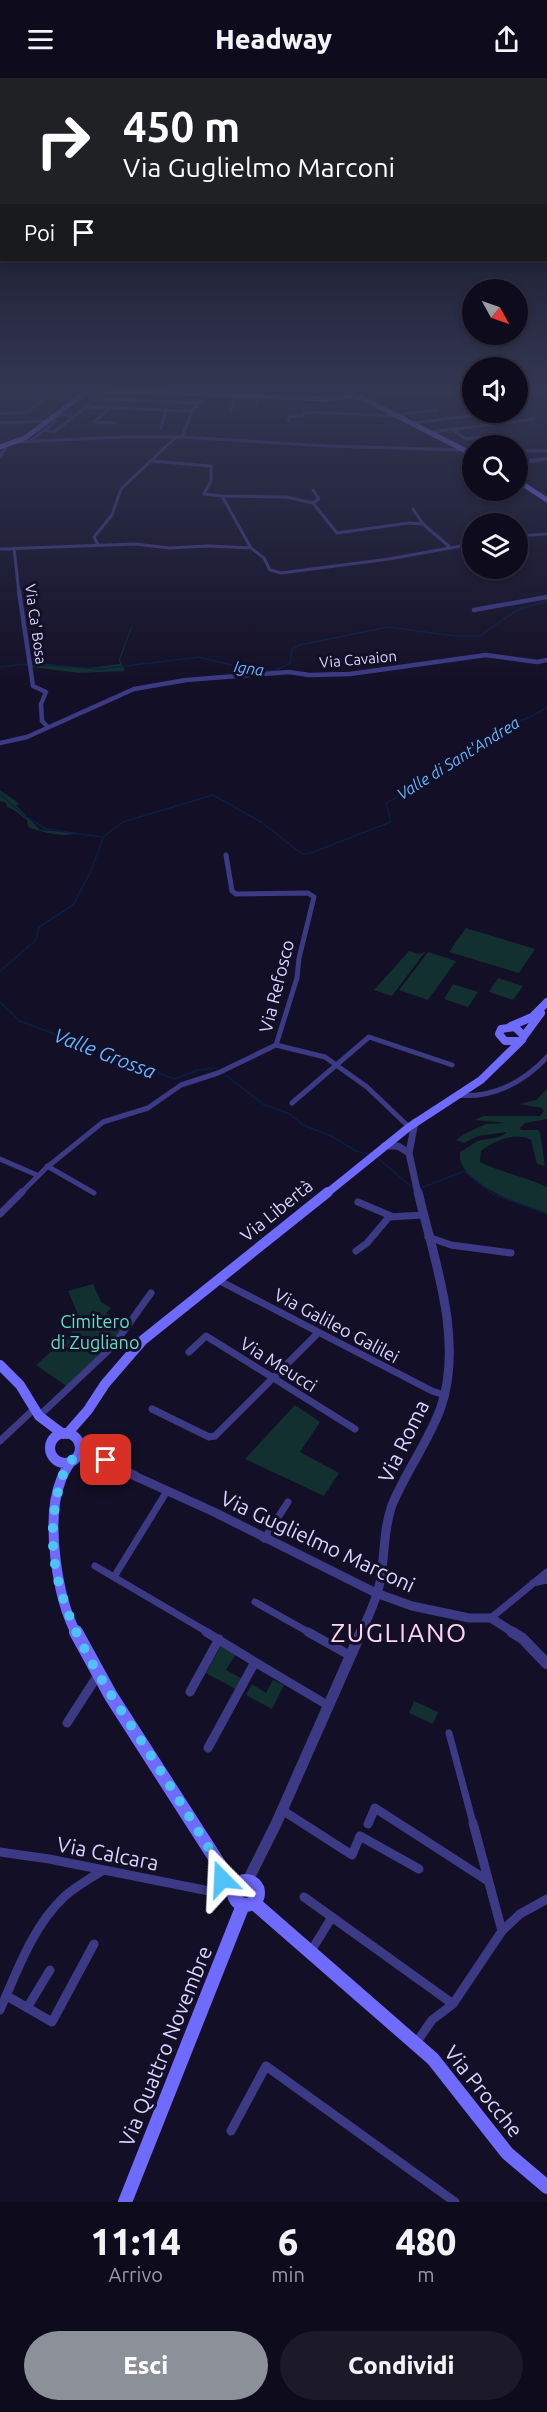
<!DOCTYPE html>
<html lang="it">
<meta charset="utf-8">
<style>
:root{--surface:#0e0b1c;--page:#1c1929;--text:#f1f3f6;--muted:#9b9ba3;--line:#2e2b3b;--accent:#8c9099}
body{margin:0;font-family:Ubuntu,sans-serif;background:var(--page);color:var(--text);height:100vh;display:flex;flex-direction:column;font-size:22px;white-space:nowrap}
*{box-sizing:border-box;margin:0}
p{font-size:20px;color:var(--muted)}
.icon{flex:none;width:33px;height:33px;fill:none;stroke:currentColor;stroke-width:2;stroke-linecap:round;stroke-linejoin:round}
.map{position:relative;height:2124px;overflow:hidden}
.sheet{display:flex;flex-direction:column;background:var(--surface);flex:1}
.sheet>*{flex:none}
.guide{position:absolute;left:0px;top:0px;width:548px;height:183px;box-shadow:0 3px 9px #0003,0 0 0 2px var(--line);background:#202124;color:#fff;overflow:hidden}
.needle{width:39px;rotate:130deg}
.controls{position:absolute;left:462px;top:201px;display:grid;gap:12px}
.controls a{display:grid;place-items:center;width:66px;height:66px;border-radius:50%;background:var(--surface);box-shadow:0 3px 9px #0003,0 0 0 2px var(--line);font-size:30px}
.pin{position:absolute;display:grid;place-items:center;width:51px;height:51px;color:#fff;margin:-26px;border-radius:12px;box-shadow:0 3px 9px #0006}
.me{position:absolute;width:66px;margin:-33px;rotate:339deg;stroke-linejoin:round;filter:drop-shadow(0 0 4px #0008)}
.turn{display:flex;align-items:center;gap:21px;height:126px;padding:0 24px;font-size:27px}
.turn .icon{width:78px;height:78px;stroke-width:2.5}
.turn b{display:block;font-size:42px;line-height:51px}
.then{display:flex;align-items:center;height:57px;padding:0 24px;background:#0003;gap:12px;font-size:22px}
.eta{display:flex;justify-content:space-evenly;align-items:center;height:102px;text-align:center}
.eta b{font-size:36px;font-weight:800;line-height:42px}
.button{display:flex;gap:12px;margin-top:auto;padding:12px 24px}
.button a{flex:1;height:69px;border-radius:36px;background:var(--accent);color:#fff;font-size:24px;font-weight:800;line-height:69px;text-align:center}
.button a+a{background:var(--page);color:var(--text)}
header{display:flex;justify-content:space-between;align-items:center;height:78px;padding:0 24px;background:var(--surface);font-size:27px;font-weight:800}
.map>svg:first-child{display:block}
</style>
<header><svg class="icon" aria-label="menu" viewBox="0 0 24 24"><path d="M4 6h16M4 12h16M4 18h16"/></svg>Headway<svg class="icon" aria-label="share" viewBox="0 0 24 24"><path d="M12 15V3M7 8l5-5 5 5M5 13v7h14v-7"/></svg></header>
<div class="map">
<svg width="547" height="2124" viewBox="0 0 547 2124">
<rect width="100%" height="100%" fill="#130f26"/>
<path fill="#12302f" d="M131,549h1l-12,33 5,11 -46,2 -48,-6 -1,-6 4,-1 5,3 49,5 32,-4 -1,-5z
M0,712l20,14 -4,1 24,25 36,3c-13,5 -35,-1 -48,-6l-1,-7c-5,-4 -14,-12 -20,-13l-1,-4 -6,-2z
M466,850l69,21 -16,24 -70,-21z
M409,873l10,3 6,-2 -33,44 -18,-6z
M428,874l28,9 -28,39 -29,-10z
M498,900l25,8 -10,14 -24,-8z
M453,906l25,8 -10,15 -24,-8z
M547,1011v30l-22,4 -5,5 1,2h17l2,2 5,34 -8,-2 -6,-24c-14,-9 -38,1 -50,11l-1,11c21,10 45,15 67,25v26c-22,-7 -92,-29 -87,-61 6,-3 12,-8 18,-11 9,-3 23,-2 29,-9l-29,4 -14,7 -8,-3 8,-6 22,-10 20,-1 -31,-3 8,-4h57l4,-5 -2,-3 -23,-4 17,-4z
M93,1206l8,18 10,6 -5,5 20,13 -17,21 -41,40 -32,-22 35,-31 7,-20 -10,-23z
M295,1327l25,17 -20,30 39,21 -15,23 -79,-37z
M221,1568l15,8 -10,16 17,9 -6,11 -31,-17z
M273,1602l11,5 -12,24 -26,-14 6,-11 14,9z
M414,1623l24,11 -5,12 -24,-11z"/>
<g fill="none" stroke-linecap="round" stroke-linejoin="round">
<path stroke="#0a1f44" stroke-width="1.5" d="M32,586l69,5 98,-12 48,12 27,2 16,-8 2,-14 8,-4 88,-18 67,9h25l37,-26 30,-9
M0,589l27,-3
M0,716l25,22 21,13 56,8
M103,759l20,-15 90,-27 48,27 41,32h6l83,-32 -5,-19 35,-19 26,-20 34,-17 31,-25 14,-3 21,-11
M0,893l36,-31 3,-13 34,-22 17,-32 13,-35
M0,924l20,19 154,58 24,-9 19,-2
M223,995l40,31 27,10 13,11 28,11 25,15 12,3
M378,1080l37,32
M419,1111l45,-18 29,23 54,20"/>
<path stroke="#3d3a85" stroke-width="7" d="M449,1655l24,90"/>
<path stroke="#3d3a85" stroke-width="3" d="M346,312l10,5
M0,319l78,2
M257,327l2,-15
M86,329l106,4
M110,330l-16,14 22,1
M231,332l5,-14
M0,336l27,-2 20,-15
M58,336l16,2
M397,337l40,-5
M288,342l2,-4h12l3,-4 92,4
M0,345l48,-2
M414,345l70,-9 15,10
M161,350l5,-18
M43,352l11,2 42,-33 106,4
M453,352l13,9 32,-4
M432,354l102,-13
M182,359l10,-26 21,-21
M17,364l105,-5h60l145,9 138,4
M29,364l27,-21 -5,-2
M518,373h29
M0,378l8,-11
M151,383l60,5v15l-7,13 18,2 29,52
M313,412l6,9 -6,4
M222,418l64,1 27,6 24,30 72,-10 14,1
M413,431l10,15 28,24
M518,458l29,-2
M98,467l-4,-8 18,-22 9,-26 55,-52
M14,470l5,45
M0,471l135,-5 34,4 39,-2 43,2 13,10 6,12 11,3 108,-14 83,-15"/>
<path stroke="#3d3a85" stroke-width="4.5" d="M19,513l14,95 13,6 -5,12 1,17 5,5
M474,532l73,-13
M0,665l27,-6 107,-48 52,-9 103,-8 20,3 41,-1 136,-19 51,7 10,-2"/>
<path stroke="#3d3a85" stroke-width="5" d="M226,777l6,36 4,3 72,-1 6,4 -15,61 -2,20 -21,67
M276,967l49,12 42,30 42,40
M457,1017c35,4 67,-13 90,-38
M292,1025l77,-66 83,28
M0,1081l37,16
M47,1088l47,27
M20,1116l26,-26 57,-46 45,-14 33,-23 37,-12 58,-28"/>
<path stroke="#3d3a85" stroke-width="7" d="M358,1124l33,14
M0,1136l22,-22
M428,1159l23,8 60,8
M356,1173l11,-8 22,-26 34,-2
M218,1202l214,111 13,4
M189,1274l17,-16 149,93
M152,1331l57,28 6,-1 103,-103
M39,1338l74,-70 38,-53
M0,1363l34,-32
M264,1461l24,-37
M95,1488l114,67
M114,1499l53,-86
M533,1505l14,-3
M255,1524l55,31
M491,1540l56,-46"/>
<path stroke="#3d3a85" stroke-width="9" d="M206,1554l49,30
M308,1554l43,24
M190,1614l29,-53
M67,1645l31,-48
M208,1670l47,-86 74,44
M282,1732l70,45 8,-19 59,33
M473,1745l29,108
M368,1746l7,-16 113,73
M0,1774l49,7 160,32h25
M210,1812l11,-8 1,-9
M304,1819l149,107
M311,1873l21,-34
M7,1918l45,26 42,-78
M27,1930l23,-38
M0,1932c17,-39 33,-84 64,-113 12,-11 26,-18 39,-27
M416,1965l16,-23 21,-16 49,-73 18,-17 27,-15
M231,2053l35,-65 189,136"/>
<path stroke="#3d3a85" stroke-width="4" d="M518,384l29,-3"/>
<path stroke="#3d3a85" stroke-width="7" d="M415,1044l-6,31 9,41
M384,1068h14l11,7"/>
<path stroke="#3d3a85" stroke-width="9" d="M81,1367l56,32 77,35 162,81 36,13 57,12h22l23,15
M77,1378h21
M361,1555c7,-16 16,-34 19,-51 5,-25 3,-52 12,-77 14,-34 37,-64 49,-98 23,-67 -7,-148 -23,-215"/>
<path stroke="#3d3a85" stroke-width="11" d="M512,1554l10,6 25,26
M248,1802l28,-56 85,-192"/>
<path stroke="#6f6bff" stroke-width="5" d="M109,312l215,9 28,-3
M356,320l4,-1 112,57
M0,369l25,-9 64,-48
M518,403l29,19"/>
<path stroke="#6f6bff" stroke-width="8" d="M511,948l21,-9 15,-15
M524,958l17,-23
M326,1116l83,-67 72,-47 41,-40 2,-4 -9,-9 -14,2 -2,5 6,7h15"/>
<path stroke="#6f6bff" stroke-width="10" d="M0,1287l20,20 19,31 24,18
M50 1370a15 15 0 1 1 30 0a15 15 0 1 1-30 0Z
M67,1356l21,-24 17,-26 38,-44 185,-148
M72,1382c-4,6 -9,13 -11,20 -16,39 -4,117 15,153"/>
<path stroke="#6f6bff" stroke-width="14" d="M76,1554l35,64 124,193
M234 1815a12 12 0 1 1 24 0a12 12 0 1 1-24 0Z
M253,1824l180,157 74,94 40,34
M125,2124l118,-297"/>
</g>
<linearGradient id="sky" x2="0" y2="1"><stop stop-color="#0a0815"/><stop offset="0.51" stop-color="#333752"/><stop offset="1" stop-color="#333752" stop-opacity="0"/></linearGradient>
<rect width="547" height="610" fill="url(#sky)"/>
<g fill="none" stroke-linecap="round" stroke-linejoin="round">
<path stroke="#4fc3f7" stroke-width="10" stroke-dasharray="0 18" d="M106,1382l-7,-3 -23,-1c-12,10 -16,26 -19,40 -22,100 46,185 96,263 23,36 45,72 68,108l1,12"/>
</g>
<g text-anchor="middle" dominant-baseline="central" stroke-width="6" stroke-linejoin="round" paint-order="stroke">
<g font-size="15" fill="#d9d4ff" stroke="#130f26">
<text transform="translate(36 546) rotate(82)">Via Ca' Bosa</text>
<text transform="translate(358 581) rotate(-5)">Via Cavaion</text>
</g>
<g font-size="16" font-style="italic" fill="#62b6ff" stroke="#130f26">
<text transform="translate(249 590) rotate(8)">Igna</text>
<text transform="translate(458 680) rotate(-32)">Valle di Sant'Andrea</text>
</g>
<g font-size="18" fill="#d9d4ff" stroke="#130f26">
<text transform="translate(276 908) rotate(-76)">Via Refosco</text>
<text transform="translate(276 1132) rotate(-39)">Via Libertà</text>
<text transform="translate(337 1247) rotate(28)">Via Galileo Galilei</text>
<text transform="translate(279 1286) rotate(32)">Via Meucci</text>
</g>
<g font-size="18" fill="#5fe0c0" stroke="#130f26">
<text x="95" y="1243">Cimitero<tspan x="95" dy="21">di Zugliano</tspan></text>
</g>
<g font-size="20" font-style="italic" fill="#62b6ff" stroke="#130f26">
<text transform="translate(105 975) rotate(21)">Valle Grossa</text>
</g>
<g font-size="21" fill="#d9d4ff" stroke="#130f26">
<text transform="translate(403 1363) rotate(-64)">Via Roma</text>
<text transform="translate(318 1463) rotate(25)">Via Guglielmo Marconi</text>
<text transform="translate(108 1775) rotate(11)">Via Calcara</text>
<text transform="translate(165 1968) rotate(-68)">Via Quattro Novembre</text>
<text transform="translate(484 2013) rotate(51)">Via Procche</text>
</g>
<g font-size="26" letter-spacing="1.5" fill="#ffd6f0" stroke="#130f26">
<text x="399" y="1554">ZUGLIANO</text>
</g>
</g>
</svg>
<div class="controls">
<a><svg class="needle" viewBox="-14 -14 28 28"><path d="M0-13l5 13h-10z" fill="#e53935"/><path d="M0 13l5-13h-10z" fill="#9b9ba3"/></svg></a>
<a><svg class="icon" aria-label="sound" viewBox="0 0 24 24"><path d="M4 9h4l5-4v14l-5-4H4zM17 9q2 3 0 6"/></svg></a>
<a><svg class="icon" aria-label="search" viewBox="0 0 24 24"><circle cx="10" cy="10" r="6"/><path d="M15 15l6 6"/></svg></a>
<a><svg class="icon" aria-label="layers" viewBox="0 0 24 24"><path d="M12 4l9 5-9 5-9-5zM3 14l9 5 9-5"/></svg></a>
</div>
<div class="pin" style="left:106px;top:1382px;background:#d93025"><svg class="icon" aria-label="arrive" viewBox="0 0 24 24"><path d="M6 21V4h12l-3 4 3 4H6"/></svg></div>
<svg class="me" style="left:222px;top:1801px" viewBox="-20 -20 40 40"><path d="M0-17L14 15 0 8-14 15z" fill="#4fc3f7" stroke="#fff" stroke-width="4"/></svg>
<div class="guide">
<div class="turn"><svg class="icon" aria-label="right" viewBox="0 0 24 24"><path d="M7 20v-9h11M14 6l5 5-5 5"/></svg><div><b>450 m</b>Via Guglielmo Marconi</div></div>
<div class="then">Poi<svg class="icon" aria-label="arrive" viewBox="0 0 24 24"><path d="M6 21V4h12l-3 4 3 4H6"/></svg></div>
</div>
</div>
<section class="sheet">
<div class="eta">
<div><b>11:14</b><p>Arrivo</p></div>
<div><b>6</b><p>min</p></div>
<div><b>480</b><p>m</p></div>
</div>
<div class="button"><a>Esci</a><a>Condividi</a></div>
</section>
